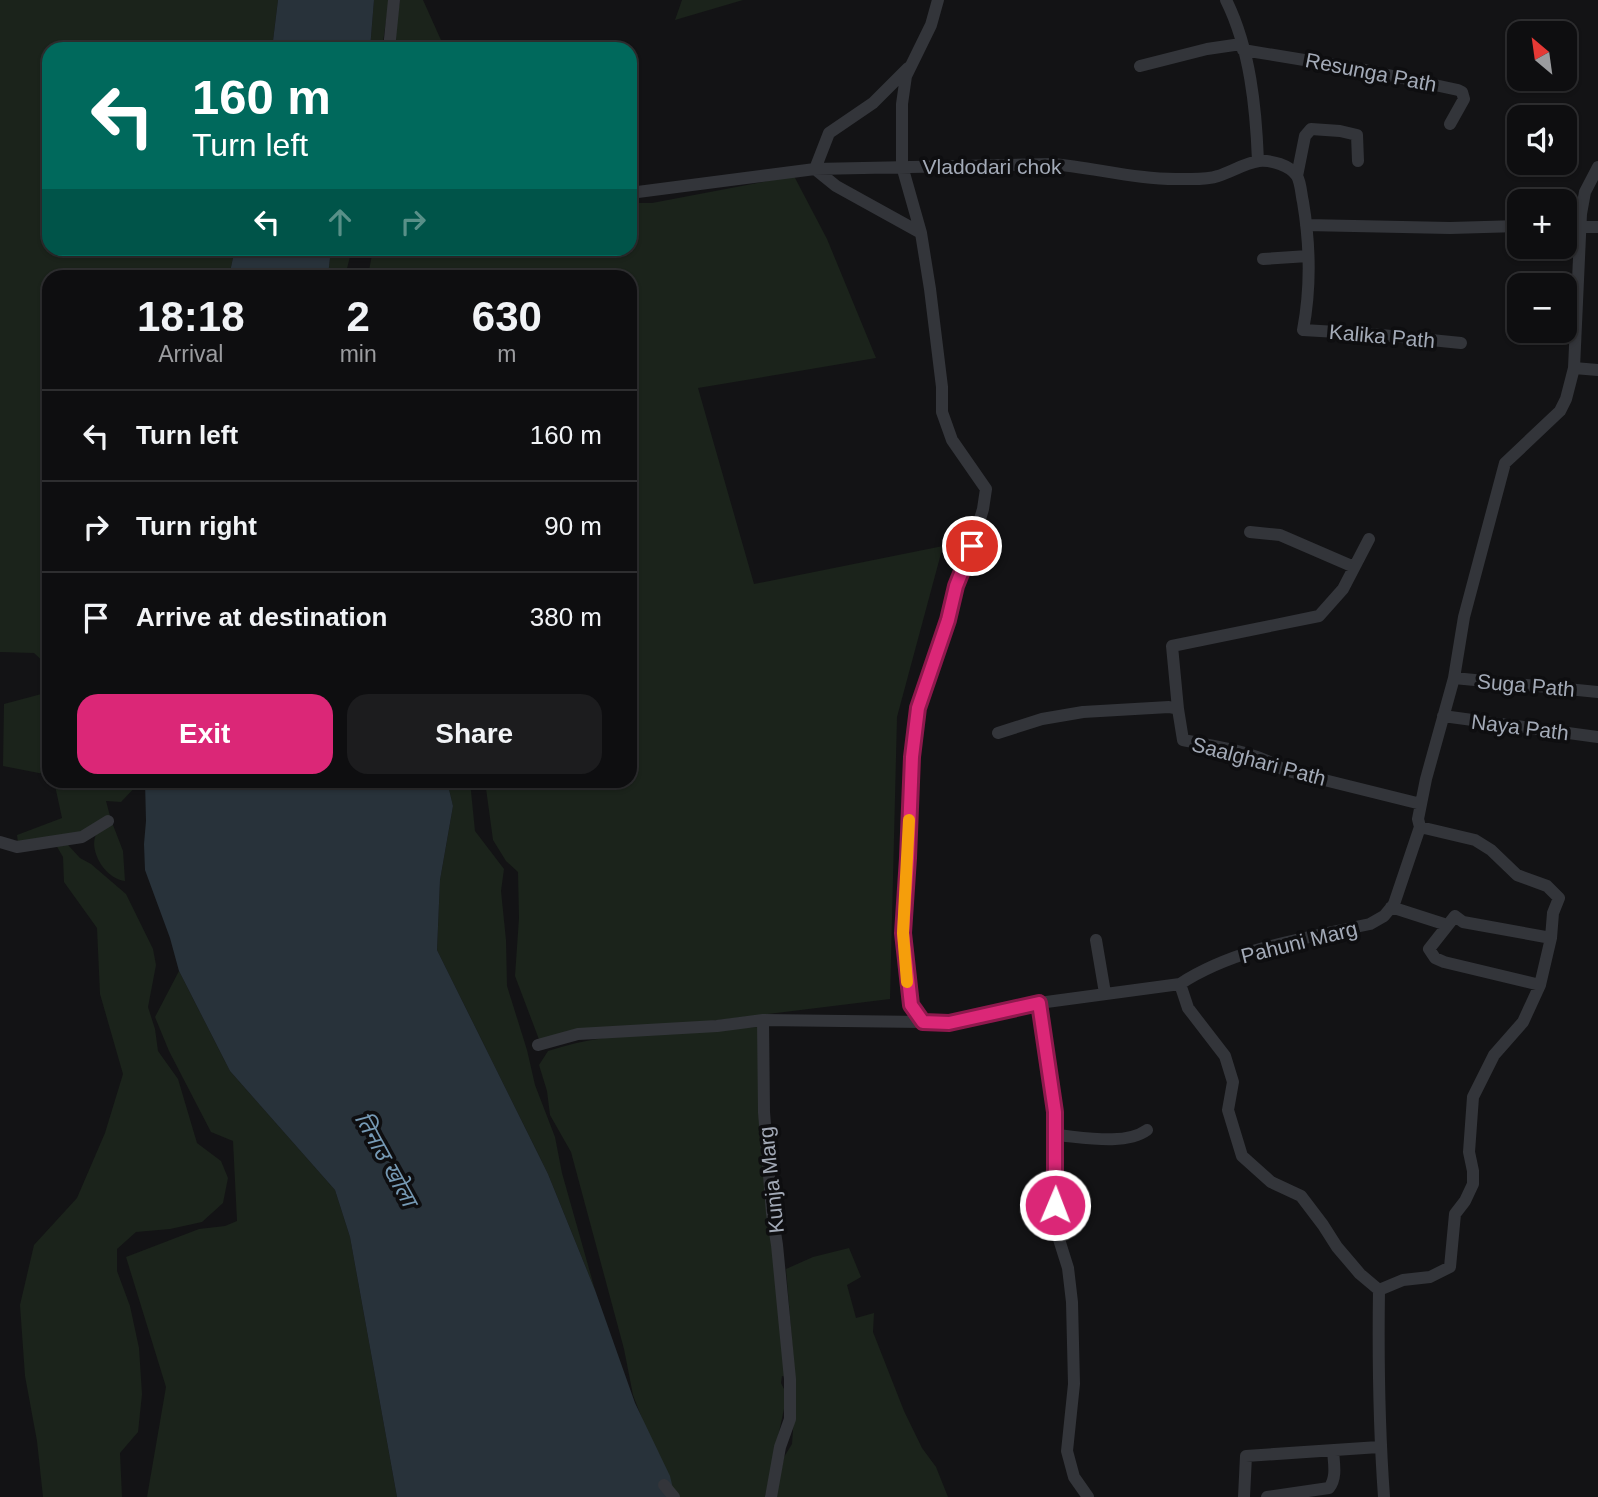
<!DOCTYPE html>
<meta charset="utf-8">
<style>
:root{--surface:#0e0e10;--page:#1c1c1e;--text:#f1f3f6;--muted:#9b9c9f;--line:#2e2e30;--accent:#db2777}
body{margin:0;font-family:Arial,"Noto Sans Devanagari",sans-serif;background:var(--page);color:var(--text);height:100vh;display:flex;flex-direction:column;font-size:26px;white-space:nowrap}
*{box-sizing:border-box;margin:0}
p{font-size:23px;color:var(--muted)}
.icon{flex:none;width:38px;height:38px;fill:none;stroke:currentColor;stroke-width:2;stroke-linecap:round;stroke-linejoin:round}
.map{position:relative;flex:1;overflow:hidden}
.details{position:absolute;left:42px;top:270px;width:595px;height:518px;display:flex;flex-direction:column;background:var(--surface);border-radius:21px;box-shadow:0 2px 5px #0004,0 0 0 2px var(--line)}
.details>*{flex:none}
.guide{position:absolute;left:42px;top:42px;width:595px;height:214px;border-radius:21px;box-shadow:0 2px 5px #0004,0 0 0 2px var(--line);background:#00695c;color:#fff;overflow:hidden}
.needle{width:46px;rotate:331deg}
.tools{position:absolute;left:1507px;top:21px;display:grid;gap:14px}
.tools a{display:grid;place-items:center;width:70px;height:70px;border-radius:14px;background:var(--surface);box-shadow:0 2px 5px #0004,0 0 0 2px var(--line);font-size:35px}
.pin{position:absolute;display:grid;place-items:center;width:60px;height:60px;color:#fff;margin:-30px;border:4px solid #fff;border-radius:50%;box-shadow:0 2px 7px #0007}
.me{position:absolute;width:77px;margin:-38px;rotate:1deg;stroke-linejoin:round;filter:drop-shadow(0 0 5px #0008)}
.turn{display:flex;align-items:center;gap:24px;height:147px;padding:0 35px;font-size:32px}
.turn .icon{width:91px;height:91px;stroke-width:2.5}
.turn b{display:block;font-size:49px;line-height:60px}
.lanes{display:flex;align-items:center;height:66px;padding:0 35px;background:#0003;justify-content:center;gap:35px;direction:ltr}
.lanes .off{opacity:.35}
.eta{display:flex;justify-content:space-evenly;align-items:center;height:119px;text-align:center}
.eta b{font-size:42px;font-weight:600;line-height:49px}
.button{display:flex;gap:14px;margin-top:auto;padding:14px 35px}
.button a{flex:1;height:80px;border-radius:21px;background:var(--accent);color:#fff;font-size:28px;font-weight:600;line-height:80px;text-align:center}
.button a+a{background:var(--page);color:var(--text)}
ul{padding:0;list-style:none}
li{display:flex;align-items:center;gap:21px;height:91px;padding:0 35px;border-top:2px solid var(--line)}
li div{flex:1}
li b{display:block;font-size:26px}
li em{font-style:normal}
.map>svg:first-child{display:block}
</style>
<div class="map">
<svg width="1598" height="1497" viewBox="0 0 1598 1497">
<rect width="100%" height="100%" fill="#131315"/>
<path fill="#1b231b" d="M0,0h278l-6,49h-223v199l186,1 -6,27h-180v391l-15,-14 -34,-1z
M374,0h15l-7,49h-12z
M400,0h23l22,49h-52z
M682,0h61l-68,20z
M794,176l33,63 49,119 -178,30 56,196 189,-38 -46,171 -7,282 -350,43 -25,-66 4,-58 -1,-46 -12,-11 -13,-21 -8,-59 145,-1v-504h-262l5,-27 257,-1v-45h22z
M331,249h21l-7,27h-17z
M49,692v83l-46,-9 1,-62z
M54,781h87l-20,21 -15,-1 4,15 -29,16 -63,11 -1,-8 45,-17z
M447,781h23l5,50 29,38 -3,22 5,49 1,46 20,64 8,35 20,52 7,36 33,117 -47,-116 -111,-224 3,-70 13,-74z
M113,825l10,26 2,30c-26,-2 -48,-53 -12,-56z
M56,845h12l12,13 11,6 35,30 27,55 3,16 -8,42 7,22 3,22 20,28 19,64 24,18 7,17 -5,25 -21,19 -32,7 -34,3 -19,17v22l13,35 9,42 3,46 -4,38 -18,21 2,44h-79l-6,-56 -12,-65 -5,-71 14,-60 43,-47 28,-65 18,-59 -23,-80 -3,-66 -33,-46 -1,-25z
M179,971l51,100 105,119 15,47 47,260h-250l19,-110 -40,-130 73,-28 26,-3 12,-5 -4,-80 -22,-9 -42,-81 -14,-34z
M758,1027l3,82 26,268 -5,-1 -1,7 6,12 -22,102h-87l-9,-8 -36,-94 -9,-46 -53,-197 -21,-37 -3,-24 -8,-26 9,-14c67,-22 140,-19 210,-24z
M849,1248l12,29 -14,8 9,33 18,-5 -1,19 31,79 18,37 14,19 12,30h-172l8,-40 8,-13 4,-55 -10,-120 27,-12z"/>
<path fill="#28323a" d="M278,0h96l-4,49h-98z
M235,249h96l-3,27h-99z
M145,781h302l6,25 -13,74 -3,70 111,224 47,116 40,113 35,73 5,21h-278l-47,-260 -15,-47 -105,-119 -51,-100 -9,-33 -25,-68 -1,-26 2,-23z"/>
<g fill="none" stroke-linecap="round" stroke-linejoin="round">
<path stroke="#33353a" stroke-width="12" d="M938,0l-7,25 -25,51 -4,28v62l19,67 9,56 12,98v25l10,28 34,49 -3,20 -11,37 -16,40 -8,34 -30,88 -6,49 -4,101 -5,75 8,72 12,17 26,1 90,-20 16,109v93l2,28 11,35 4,34 2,82 -7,67 7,26 14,20
M1226,0c24,48 30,108 32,161
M389,49l5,-49
M1243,50l122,20 93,20 4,2 2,7 -14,25
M1140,66l67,-17 34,-5
M908,68l-35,35 -44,30 -14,36 21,17 85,47
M1297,176l8,-40 6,-7 29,2 17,4 1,26
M630,193l185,-24 238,-5c43,4 85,16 128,15 12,0 26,1 37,-3 13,-4 27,-13 41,-15 12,-1 31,4 38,15 4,7 4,18 6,26 7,42 8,86 0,128l68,4 90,9
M1306,225l144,3 69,-2
M1564,227h34
M1263,259l45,-3
M1574,368l24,2
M1250,532l30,3 74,32
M1454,678l144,14
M1178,709l-6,-63 147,-30 24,-27 26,-50
M1443,716l155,21
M998,733l44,-14 41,-7 86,-5 9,2 5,31c34,7 72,11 101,30l137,34
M0,842l17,5 65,-10 26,-16
M1391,907l56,18
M1096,940l9,53
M1540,985l-96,-23 -9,-4 -6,-9 26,-33 8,6 88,16
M1039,1003l141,-19
M763,1020l1,92 8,101 5,32 13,134v40l-10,28 -9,50
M538,1045l40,-11 139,-8 46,-6 160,2
M1055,1135c27,2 70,11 92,-5
M1379,1290l24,-10 27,-3 20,-10 5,-53 10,-13 8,-17v-13l-4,-19 4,-55 21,-42 29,-33 17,-37 11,-47 2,-25 6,-15 -12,-12 -30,-11 -26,-25 -16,-10 -55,-13
M664,1485l10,12
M1244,1497l2,-41 133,-9
M1267,1497l62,-9c8,-10 5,-24 4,-37
M1384,1497c-5,-69 -6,-138 -5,-207l-19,-16 -23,-27 -14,-22 -22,-29 -30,-14 -29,-26 -14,-46 5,-28 -8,-26 -37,-48 -8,-24c55,-36 127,-46 190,-60l14,-8 10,-12 26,-77 -2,-8 8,-40 28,-101 10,-61 41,-154 55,-52 6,-12 8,-31 7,-154 4,-22 13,-25"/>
</g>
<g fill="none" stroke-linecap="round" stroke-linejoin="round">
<g stroke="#8e194d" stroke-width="18">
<path id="route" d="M972,546l-16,40 -8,34 -30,88 -6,49 -4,101 -5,75 8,72 12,17 26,1 90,-20 16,109v93"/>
</g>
<use href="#route" stroke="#db2777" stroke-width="12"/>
<path stroke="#f59e0b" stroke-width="12" d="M907,982l-4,-49 6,-113"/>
</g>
<g text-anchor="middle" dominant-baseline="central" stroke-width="7" stroke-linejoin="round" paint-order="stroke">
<g font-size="21" fill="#a3aab7" stroke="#0e0e10">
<text transform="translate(1371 72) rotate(11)">Resunga Path</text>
<text x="992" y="166">Vladodari chok</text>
<text transform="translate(1382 336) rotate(5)">Kalika Path</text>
<text transform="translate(1526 685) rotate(5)">Suga Path</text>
<text transform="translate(1520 727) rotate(7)">Naya Path</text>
<text transform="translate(1259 761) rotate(15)">Saalghari Path</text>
<text transform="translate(1299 942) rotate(-14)">Pahuni Marg</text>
<text transform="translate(771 1180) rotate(-96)">Kunja Marg</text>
</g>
<g font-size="23" font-style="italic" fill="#769ab5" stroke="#0e0e10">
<text transform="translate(386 1159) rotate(61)">तिनाउ खोला</text>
</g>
</g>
</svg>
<div class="tools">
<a><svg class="needle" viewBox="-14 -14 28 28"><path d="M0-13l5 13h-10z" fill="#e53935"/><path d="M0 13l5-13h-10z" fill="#9b9c9f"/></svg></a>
<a><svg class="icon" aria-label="sound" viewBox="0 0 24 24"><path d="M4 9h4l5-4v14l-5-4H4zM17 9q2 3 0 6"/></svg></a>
<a>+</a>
<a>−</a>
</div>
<div class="pin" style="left:972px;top:546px;background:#d93025"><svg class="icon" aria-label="arrive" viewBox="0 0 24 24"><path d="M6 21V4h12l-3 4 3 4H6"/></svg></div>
<svg class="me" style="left:1055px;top:1205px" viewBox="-20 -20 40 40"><circle r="17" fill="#db2777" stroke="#fff" stroke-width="3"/><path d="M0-11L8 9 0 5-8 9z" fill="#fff"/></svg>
<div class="guide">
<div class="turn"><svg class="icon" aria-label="left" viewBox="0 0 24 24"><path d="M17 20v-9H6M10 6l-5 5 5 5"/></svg><div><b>160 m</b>Turn left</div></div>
<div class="lanes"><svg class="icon" aria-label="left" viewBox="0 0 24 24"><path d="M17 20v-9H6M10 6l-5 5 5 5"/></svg><svg class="icon off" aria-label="ahead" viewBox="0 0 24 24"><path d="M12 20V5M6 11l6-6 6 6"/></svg><svg class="icon off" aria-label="right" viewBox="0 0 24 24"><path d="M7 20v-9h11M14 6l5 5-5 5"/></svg></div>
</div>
<section class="details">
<div class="eta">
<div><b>18:18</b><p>Arrival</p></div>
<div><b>2</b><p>min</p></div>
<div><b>630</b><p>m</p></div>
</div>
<ul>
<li><svg class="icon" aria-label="left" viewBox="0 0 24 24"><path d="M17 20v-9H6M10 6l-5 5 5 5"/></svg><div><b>Turn left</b></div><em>160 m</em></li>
<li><svg class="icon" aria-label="right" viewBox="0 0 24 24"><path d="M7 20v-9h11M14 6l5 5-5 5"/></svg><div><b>Turn right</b></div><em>90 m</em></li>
<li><svg class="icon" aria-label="arrive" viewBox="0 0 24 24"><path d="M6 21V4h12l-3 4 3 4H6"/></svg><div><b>Arrive at destination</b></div><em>380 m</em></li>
</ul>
<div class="button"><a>Exit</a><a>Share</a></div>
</section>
</div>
